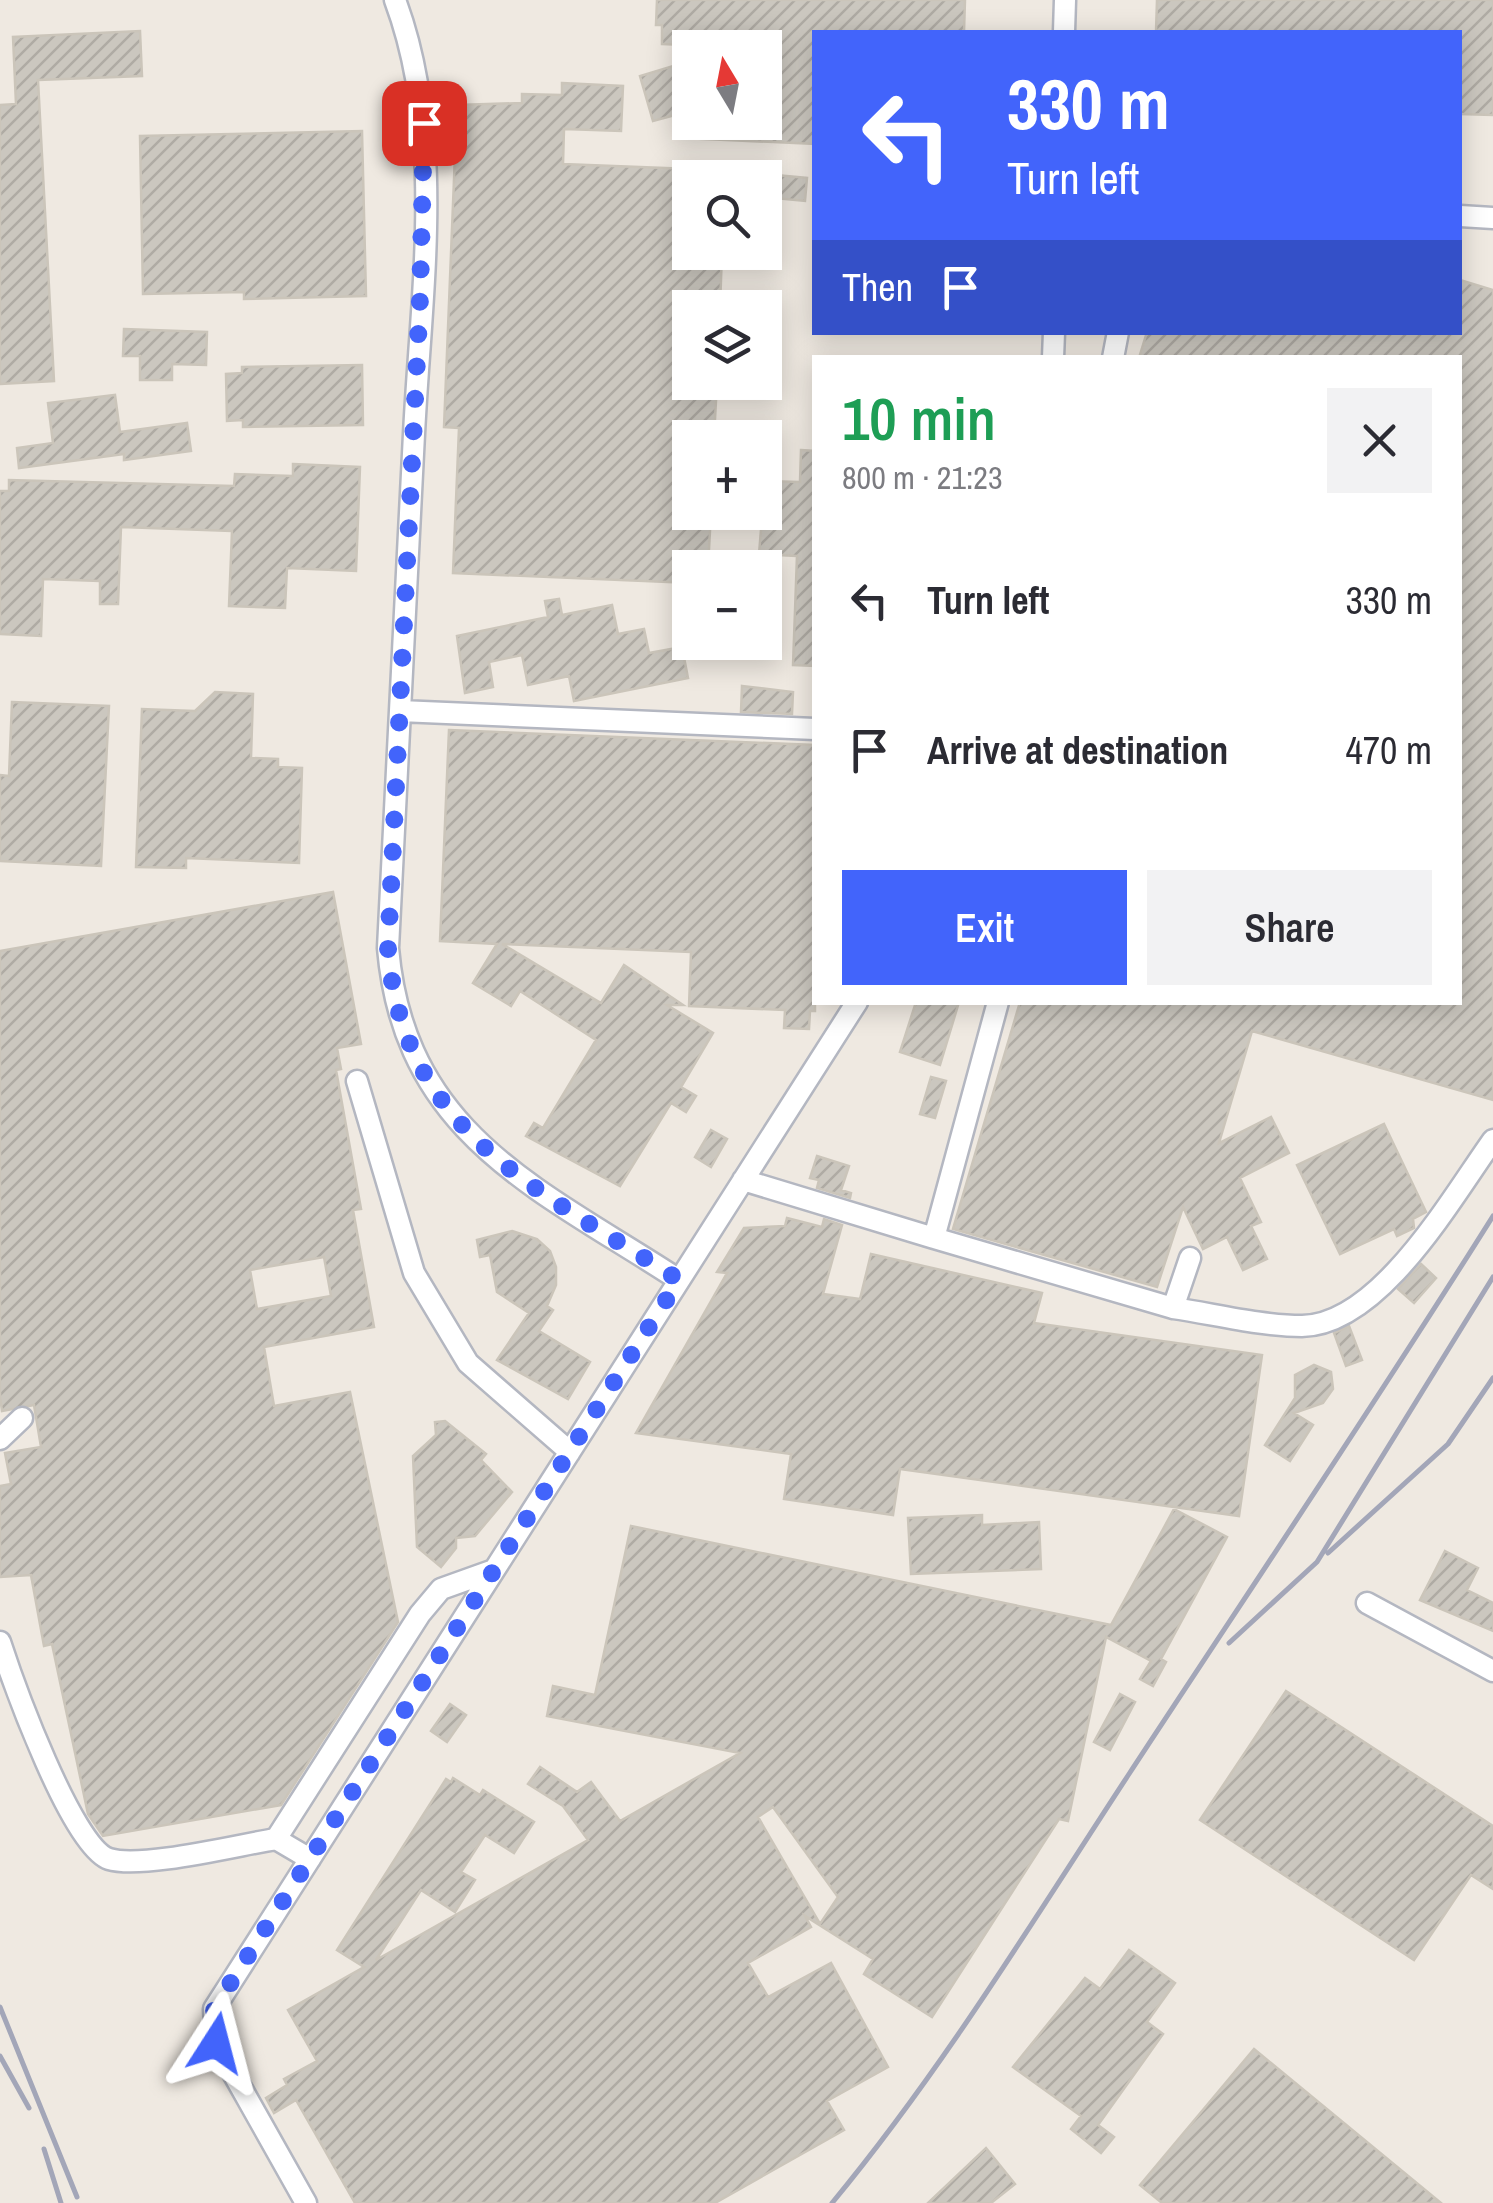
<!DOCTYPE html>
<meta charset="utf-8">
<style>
:root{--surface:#fff;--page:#f2f2f3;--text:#2b2b33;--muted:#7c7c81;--accent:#4264fb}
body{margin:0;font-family:"Archivo Narrow",sans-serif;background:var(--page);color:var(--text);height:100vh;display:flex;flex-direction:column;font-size:38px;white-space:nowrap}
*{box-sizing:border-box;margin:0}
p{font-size:32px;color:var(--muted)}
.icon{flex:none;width:55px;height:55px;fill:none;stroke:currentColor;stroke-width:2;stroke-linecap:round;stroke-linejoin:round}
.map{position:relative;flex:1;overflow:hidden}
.drawer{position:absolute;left:812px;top:355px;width:650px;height:650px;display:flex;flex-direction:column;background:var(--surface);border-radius:0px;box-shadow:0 5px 25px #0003}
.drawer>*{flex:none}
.guide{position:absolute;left:812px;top:30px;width:650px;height:305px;border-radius:0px;box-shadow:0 5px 25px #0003;background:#4264fb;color:#fff;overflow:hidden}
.needle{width:65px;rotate:350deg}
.tools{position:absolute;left:672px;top:30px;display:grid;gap:20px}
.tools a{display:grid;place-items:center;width:110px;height:110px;border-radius:0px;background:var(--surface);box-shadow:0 5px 25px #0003;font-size:50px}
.pin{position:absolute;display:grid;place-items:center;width:85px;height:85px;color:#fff;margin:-42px;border-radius:20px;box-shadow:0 5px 15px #0006}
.me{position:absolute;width:110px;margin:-55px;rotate:9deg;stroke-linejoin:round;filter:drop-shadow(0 0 8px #0008)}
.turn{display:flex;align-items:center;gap:35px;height:210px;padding:0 30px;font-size:45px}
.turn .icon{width:130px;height:130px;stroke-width:2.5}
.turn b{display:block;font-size:70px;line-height:85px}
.then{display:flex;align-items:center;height:95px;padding:0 30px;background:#0003;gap:20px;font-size:38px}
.round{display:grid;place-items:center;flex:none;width:105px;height:105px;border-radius:0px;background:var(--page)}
.summary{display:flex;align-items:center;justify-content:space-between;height:170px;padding:0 30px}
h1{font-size:60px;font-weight:600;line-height:75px;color:#1e9e55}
.button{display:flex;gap:20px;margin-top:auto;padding:20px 30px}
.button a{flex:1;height:115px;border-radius:0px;background:var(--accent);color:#fff;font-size:40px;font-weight:600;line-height:115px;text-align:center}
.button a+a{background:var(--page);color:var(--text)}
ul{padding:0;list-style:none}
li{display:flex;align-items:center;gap:30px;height:150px;padding:0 30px}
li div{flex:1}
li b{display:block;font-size:38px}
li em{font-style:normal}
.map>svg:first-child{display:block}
</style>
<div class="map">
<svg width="1493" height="2203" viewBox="0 0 1493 2203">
<defs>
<pattern id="building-hatch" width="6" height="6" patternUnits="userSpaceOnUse" patternTransform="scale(2.5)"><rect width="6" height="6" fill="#cbc7bf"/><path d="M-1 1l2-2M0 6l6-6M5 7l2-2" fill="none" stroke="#afaba4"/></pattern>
</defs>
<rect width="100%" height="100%" fill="#efe9e1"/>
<path fill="url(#building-hatch)" stroke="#cbc5ba" stroke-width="2.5" fill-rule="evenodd" d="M657,0h308l-1,32h-149v112l-132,-6 1,-16h81v-74l-103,-4v-19h-6z
M1157,0h336v115l-33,-1v-82h-304z
M140,31l2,45 -104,4 16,301 -54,3v-279l16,-1 -3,-67z
M690,61v50l-37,10 -13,-45z
M562,83l61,3 -2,45 -57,-2 -1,35 127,5v83h32l-2,56h-30v74h27l-3,56h-24v74h21l-3,56h-18v15l-237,-10 6,-145 -15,-1 13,-322 65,-2v-9l40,1z
M362,131l4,165 -122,3v-7l-101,2 -3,-158z
M765,174l42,4 -2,23 -40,-4z
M1460,280l33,10v810l-241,-69 -33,112 52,-26 18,36 -49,25 21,44 -10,4 16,33 -24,11 -16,-33 -24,12 -20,-42 -26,80 -204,-58 67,-227h440v-644h-321l8,-26h313z
M124,329l83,3 -1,33 -34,-1v16h-32v-24h-17z
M362,365l1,60 -120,2v-7l-16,1 -1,-47 16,-1v-6z
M115,395l5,37 67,-9 4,28 -67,9v-6l-105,14 -2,-20 36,-5 -5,-40z
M801,450l14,1v215l-22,-1 4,-109 -38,-2 6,-73 35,1z
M293,464l67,3 -4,104 -69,-3 -2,40 -56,-2 3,-75 -111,-4 -3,77h-18v-23l-57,-2 -2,57 -41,-2v-143h9v-11l225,6 1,-12 58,2z
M559,599l3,16 50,-10 6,29 26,-5 5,24 33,-6 6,31 -114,23 -5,-25 -41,9 -6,-30 -33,7 4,25 -28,6 -8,-57 91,-19 -3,-16z
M742,686l51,6 -1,22 -51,-2z
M215,692l38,2 -2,64 27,1v8l24,1 -3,95 -113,-5v10l-50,-1 6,-158 53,2z
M12,702l97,4 -8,160 -101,-5v-86l9,1z
M449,730l366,15v266h-5l-1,18 -25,-1 1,-18 -96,-4 2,-54 -189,-8 99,59 23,-38 59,40h-16l46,28 -32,54 15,9 -10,16 -15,-9 -51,83 -94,-50 8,-13 9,5 53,-88 -76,-49 -9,15 -38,-23 24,-39 -57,-3z
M333,892l28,152 -24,4 4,21 -5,1 25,139 -8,1 21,117 -110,20 10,59 76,-14 48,230 -117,183 -178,31 -15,-22 -36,-170 -8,2 -13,-71 -31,2v-91l11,-2 -6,-31 36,-6 -7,-42 -32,6 -2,-14v-446zM324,1257l7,39 -74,13 -7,-39z
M916,1002h43l-19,63 -40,-13z
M931,1077l15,4 -11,37 -15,-4z
M1384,1124l42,88 -13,7 1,9 -17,8 -3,-7 -54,25 -43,-89z
M711,1130l16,9 -16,28 -16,-10z
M817,1156l32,10 -8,24 10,3 -1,5 -33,-10 2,-8 -9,-2z
M787,1218l35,9 2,-8 18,6 -19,69 37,5 11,-45 171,39 -8,30 228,32 -23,161 -339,-47 -7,46 -109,-16 7,-45 -155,-21 91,-160 -10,-1 27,-44 41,-2z
M512,1231l25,8 13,12 6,16v18l-9,21 6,4 -14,21 51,31 -22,37 -71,-39 32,-47 -32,-21 -7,-37 -10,2 -3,-17z
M1421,1264l15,14 -22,25 -16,-14z
M1349,1326l13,34 -16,6 -12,-33z
M1314,1365l17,7 2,17 -10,14 -29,10 19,12 -23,36 -25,-16 30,-47v-23z
M445,1421l41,33 -5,6 31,32 -37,44 -19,2v10l-15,19 -24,-20 -4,-91 23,-21 -1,-13z
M1174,1509l53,28 -66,122 5,3 -13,24 -13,-7 11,-18 -45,-24 -38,184 -9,-2 -127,198 -68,-43 9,-15 -68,-43 6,11 -63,36 20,34 63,-34 57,104 -61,34 17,29 -129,73h-360l-59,-103 -22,13 -8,-15 21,-13 -3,-6 33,-18 -29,-51 76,-43 -27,-17 109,-171 5,3 2,-4 27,17 3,-5 51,32 -20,31 -29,-18 -24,37 14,8 -20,32 -34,-22 -45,70 212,-120 -25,-34 -35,-22 12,-17 37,25 14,-10 29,39 120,-68 -193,-37 6,-30 42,9 36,-169 480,99zM773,1807l65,90 -18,27 -62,-107z
M982,1515v10l57,-3 2,47 -130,5 -3,-56z
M1445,1551l33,17 -11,22 26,13v28l-73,-31z
M1286,1691l207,135v63l-22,-14 -57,85 -214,-140z
M1120,1694l15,8 -25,48 -16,-8z
M450,1704l16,11 -19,27 -16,-11z
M1129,1950l46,33 -28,39 16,12 -65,91 16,12 -13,16 -30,-24 10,-13 -68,-49 72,-89 15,11z
M1254,2049l187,154h-279l-22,-18z
M986,2148l29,36 -24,19h-63z"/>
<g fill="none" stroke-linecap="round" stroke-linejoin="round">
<g stroke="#b4b7c1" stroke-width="25">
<path id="minor" d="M395,0c51,136 26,292 19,434 -8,172 -17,343 -26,514 16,187 152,241 291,332
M1064,32l1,-32
M1460,216l33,2
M1053,358l1,-26
M1113,358l5,-26
M400,711l415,18
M357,1081l57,192 54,90 102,89
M743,1180l191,58 64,-236
M934,1238l239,70
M1190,1258l-17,50c41,6 87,18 129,18 78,-1 150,-129 191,-186
M0,1439l22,-21
M1367,1603l126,68
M0,1642c13,40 72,205 109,217 33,10 129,-14 167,-20l144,-225 21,-25 53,-19
M276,1839l34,20
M306,2203l-90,-160 -2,-34 643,-1007"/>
</g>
<use href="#minor" stroke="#fff" stroke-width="20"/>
<path stroke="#a3a6b8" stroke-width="5" d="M1328,1553l120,-109 45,-66
M1229,1643l88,-81 176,-285
M0,2007l77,190
M0,2056l29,52
M44,2149l17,54
M832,2203c111,-134 202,-284 297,-429 122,-186 246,-370 364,-558"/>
</g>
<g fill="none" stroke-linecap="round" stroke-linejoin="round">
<path stroke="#4264fb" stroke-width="18" stroke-dasharray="0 32.4" d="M216,2043l-2,-34 465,-729c-138,-90 -277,-147 -291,-332l32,-649 4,-176"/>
</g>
</svg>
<div class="tools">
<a><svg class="needle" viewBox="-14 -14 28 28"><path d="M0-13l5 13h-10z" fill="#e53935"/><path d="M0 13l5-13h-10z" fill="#7c7c81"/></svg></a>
<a><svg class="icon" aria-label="search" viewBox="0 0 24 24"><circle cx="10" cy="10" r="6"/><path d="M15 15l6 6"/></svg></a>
<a><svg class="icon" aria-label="layers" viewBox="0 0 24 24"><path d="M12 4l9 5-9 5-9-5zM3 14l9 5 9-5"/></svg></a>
<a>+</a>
<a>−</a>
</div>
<div class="pin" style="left:424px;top:123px;background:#d93025"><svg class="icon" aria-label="arrive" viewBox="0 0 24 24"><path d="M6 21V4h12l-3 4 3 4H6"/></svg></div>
<svg class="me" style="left:216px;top:2043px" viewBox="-20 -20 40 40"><path d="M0-17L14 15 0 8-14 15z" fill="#4264fb" stroke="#fff" stroke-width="4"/></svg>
<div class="guide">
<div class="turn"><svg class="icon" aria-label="left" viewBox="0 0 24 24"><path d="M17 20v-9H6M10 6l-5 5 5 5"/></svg><div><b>330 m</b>Turn left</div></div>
<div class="then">Then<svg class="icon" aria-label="arrive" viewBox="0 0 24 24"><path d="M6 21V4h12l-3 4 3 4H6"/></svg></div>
</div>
<section class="drawer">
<div class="summary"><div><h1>10 min</h1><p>800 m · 21:23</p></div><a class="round"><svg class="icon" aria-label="close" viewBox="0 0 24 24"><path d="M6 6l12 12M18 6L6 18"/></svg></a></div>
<ul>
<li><svg class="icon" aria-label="left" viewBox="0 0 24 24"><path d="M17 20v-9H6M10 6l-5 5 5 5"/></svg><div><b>Turn left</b></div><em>330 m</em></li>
<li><svg class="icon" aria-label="arrive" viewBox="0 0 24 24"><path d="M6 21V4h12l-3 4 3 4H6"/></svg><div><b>Arrive at destination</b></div><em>470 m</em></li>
</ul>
<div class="button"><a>Exit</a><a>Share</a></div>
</section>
</div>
